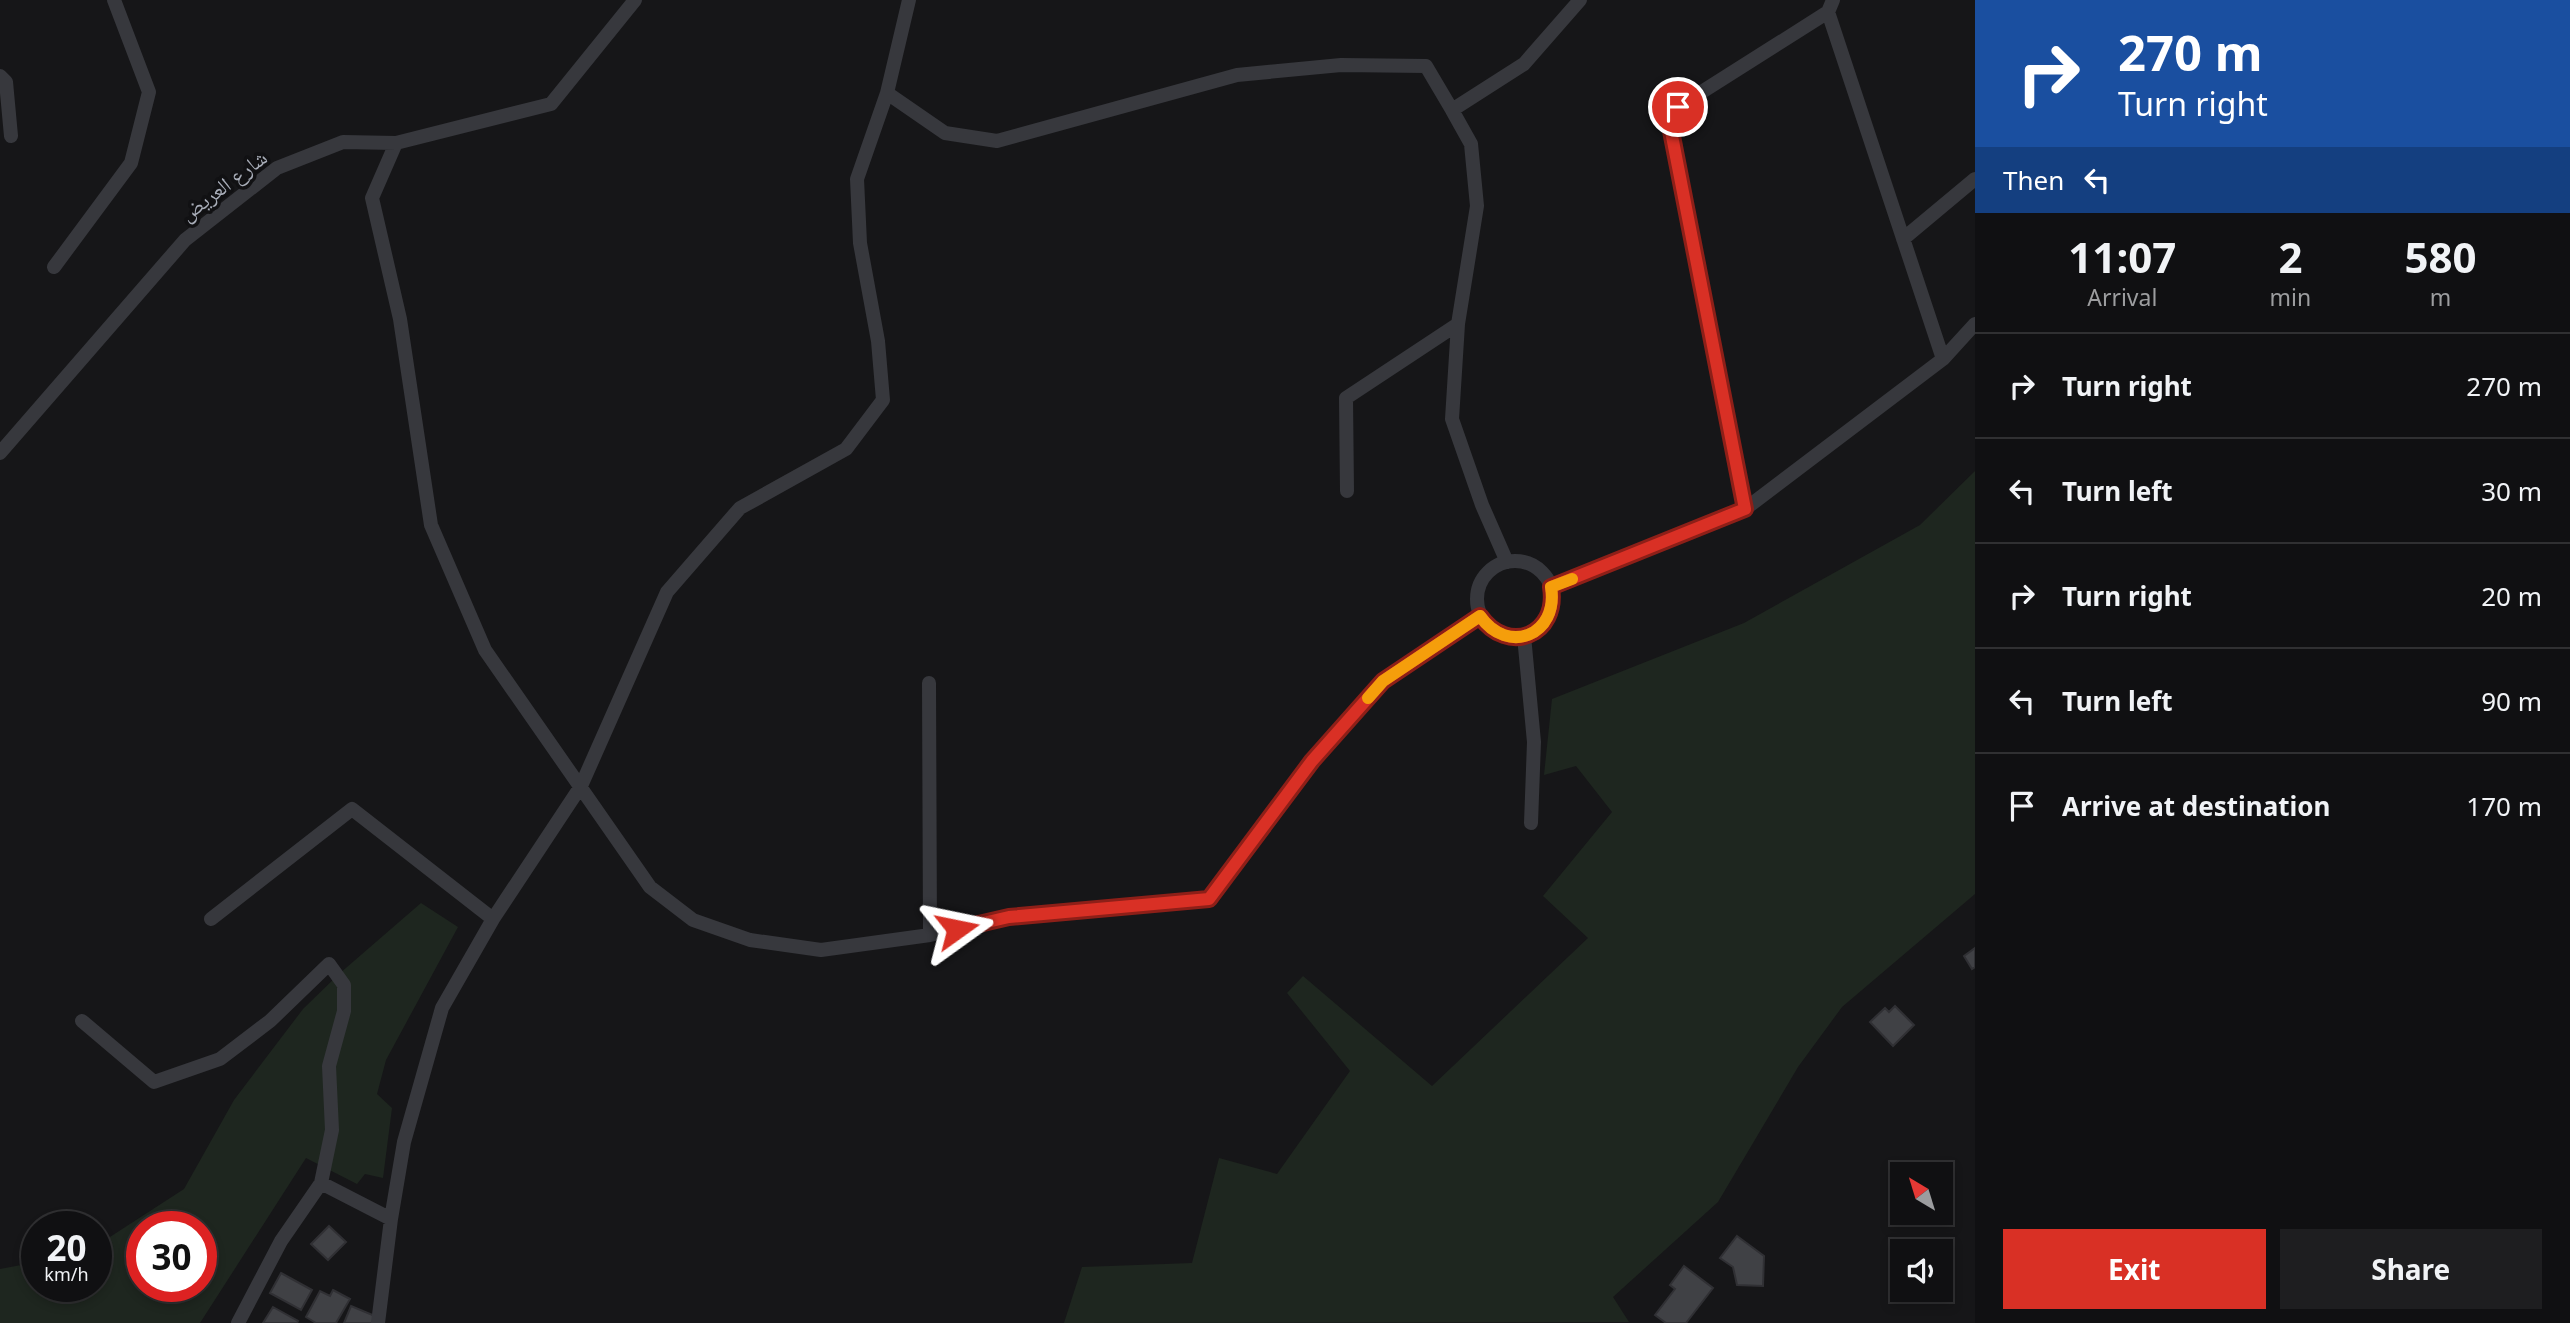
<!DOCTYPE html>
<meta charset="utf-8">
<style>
:root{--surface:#101012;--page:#1e1e20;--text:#f1f3f6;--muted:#9c9d9f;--line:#303032;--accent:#d93025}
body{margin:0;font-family:"Noto Sans","Noto Naskh Arabic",sans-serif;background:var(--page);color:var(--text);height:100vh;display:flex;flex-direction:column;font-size:26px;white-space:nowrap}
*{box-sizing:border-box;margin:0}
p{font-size:23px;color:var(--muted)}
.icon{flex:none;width:38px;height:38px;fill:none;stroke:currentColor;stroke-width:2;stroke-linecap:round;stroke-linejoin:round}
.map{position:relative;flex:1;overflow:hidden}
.panel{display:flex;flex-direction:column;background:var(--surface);width:595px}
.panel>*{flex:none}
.guide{background:#1a4fa0;color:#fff;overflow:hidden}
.needle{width:46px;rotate:322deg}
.buttons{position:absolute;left:1890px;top:1162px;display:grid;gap:14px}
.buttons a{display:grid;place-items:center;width:63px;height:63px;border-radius:0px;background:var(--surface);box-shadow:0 4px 10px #0003,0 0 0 2px var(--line);font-size:35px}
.speed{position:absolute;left:21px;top:1211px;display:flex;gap:14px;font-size:35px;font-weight:700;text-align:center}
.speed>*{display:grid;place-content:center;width:91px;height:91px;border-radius:50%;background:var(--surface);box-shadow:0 4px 10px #0003,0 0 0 2px var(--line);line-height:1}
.speed small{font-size:18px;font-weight:400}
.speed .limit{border:10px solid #d22;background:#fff;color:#111}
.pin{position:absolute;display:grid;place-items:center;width:60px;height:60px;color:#fff;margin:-30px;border:4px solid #fff;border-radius:50%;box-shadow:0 2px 7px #0007}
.me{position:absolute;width:77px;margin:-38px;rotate:78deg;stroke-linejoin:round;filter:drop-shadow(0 0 5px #0008)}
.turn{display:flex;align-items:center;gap:24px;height:147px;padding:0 28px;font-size:32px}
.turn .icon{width:91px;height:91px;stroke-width:2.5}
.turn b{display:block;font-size:49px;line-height:60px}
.then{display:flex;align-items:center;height:66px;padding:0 28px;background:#0003;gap:14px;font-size:26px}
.eta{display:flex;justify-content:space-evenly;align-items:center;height:119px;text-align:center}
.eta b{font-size:42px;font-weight:700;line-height:49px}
.primary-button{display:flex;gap:14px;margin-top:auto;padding:14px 28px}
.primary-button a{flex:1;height:80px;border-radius:0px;background:var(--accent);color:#fff;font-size:28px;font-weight:700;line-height:80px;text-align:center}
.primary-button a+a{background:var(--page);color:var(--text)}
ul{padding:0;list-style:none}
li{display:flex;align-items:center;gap:21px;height:105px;padding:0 28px;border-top:2px solid var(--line)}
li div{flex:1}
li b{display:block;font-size:26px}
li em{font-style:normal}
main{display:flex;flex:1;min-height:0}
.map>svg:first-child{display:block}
</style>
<main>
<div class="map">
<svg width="1975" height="1323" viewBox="0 0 1975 1323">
<rect width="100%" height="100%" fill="#161618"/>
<path fill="#1e261f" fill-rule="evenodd" d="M1975,471v423l-133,113 -44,60 -80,135 -105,95 16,25 -565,1 18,-56 110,-4 27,-105 58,16 73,-103 -63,-78 16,-17 129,110 156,-148 -45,-42 69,-84 -36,-46 -32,9 8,-76 192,-76 176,-98z
M421,903l37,24 -72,133 -9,34 15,14 -9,70 -18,-4 -8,10 -51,-26 -106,165h-200v-54l37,-7v24h59v-40l88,-57 50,-89 69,-91 36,-35zM142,1227h59v59h-59z"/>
<path fill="#404145" stroke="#303034" stroke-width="2" d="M1975,948v19l-3,2 -8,-13z
M1895,1006l19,19 -21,21 -23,-24 15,-14 4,4z
M329,1226l17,16 -18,18 -17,-16z
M1737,1236l27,20 -1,30 -26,-1 -4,-18 -13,-9z
M1684,1266l29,22 -27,35h-20l-11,-8 20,-26 -5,-4z
M281,1273l31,17 -11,20 -31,-17z
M333,1290l17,9 -14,24h-20l-10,-6 14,-26 10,5z
M351,1306l24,10 -3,7h-28z
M273,1307l25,14 -1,2h-34z"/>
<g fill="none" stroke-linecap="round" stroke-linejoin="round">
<path stroke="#37383d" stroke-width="14" d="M1828,12l115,347
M0,76l6,6 5,54
M887,93l58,40 52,8 240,-66 104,-10 85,1 26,44 72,-46 56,-64
M1452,110l19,34 6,62 -19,118 -6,95 30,86 25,57
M396,143l-24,55 28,121 31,206 54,125 165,237 43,33 57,20 71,10 109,-15 79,-18 200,-18 103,-138 71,-80 97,-65
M1903,239l72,-60
M54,267l77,-104 18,-71 -35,-92
M0,453l185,-213 92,-72 66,-26 53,1 155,-39 84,-104
M1347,491l-1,-93 112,-74
M1745,509l-74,-378 7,-24 150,-95 5,-12
M1477 599a38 38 0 1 1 76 0a38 38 0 1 1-76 0Z
M1551,587l194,-78 198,-150 32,-35
M1524,636l10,106 -3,81
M929,683l1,252
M211,919l141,-110 141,110
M82,1021l72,61 66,-23 50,-38 59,-57 15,21v26l-15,55 3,64 -11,53
M238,1323l43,-82 40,-58 70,36
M378,1323l13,-104 13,-77 38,-134 51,-89 88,-133 86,-194 73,-84 106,-59 37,-49 -5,-59 -18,-98 -3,-64 30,-86 22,-93"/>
</g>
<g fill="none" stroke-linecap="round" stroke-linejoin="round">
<g stroke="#8d1f18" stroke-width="18">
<path id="route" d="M957,929l52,-12 200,-18 103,-138 71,-80 97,-65c28,40 79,19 71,-29l194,-78 -74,-378 7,-24"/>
</g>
<use href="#route" stroke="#d93025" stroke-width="12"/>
<path stroke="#f59e0b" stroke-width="12" d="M1368,698l15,-17 97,-65c28,40 79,19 71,-29l21,-8"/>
</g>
<g text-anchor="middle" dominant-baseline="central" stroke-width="7" stroke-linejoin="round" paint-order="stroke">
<g font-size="21" fill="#a8adb8" stroke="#111113">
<text transform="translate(223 185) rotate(-37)">شارع العريض</text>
</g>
</g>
</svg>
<div class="buttons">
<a><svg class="needle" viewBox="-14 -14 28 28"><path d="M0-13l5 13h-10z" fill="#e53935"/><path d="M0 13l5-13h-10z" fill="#9c9d9f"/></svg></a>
<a><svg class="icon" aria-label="sound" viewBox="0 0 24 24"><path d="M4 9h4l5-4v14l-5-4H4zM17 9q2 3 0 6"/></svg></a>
</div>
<div class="speed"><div>20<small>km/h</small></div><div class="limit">30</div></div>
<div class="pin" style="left:1678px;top:107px;background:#d93025"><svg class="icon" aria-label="arrive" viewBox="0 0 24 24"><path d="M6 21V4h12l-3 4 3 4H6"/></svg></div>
<svg class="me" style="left:957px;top:929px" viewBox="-20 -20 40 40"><path d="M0-17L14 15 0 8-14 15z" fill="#d93025" stroke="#fff" stroke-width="4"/></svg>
</div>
<section class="panel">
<div class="guide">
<div class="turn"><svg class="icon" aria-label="right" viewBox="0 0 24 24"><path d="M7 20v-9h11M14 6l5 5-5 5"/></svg><div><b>270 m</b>Turn right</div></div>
<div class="then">Then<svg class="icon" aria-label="left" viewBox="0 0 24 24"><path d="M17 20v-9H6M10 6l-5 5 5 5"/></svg></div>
</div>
<div class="eta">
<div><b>11:07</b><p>Arrival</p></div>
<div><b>2</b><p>min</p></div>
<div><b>580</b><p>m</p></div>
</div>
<ul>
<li><svg class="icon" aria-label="right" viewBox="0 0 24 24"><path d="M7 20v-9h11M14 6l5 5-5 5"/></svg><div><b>Turn right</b></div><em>270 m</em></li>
<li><svg class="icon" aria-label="left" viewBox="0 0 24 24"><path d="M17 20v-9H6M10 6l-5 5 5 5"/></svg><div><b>Turn left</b></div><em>30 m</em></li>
<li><svg class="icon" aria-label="right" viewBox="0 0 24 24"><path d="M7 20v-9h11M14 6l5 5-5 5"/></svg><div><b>Turn right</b></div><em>20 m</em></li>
<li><svg class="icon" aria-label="left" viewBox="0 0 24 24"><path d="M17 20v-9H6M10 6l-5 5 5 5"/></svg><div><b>Turn left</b></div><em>90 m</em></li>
<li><svg class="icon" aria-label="arrive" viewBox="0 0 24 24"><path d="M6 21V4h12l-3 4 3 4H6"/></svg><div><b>Arrive at destination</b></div><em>170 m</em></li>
</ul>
<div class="primary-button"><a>Exit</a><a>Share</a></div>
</section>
</main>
